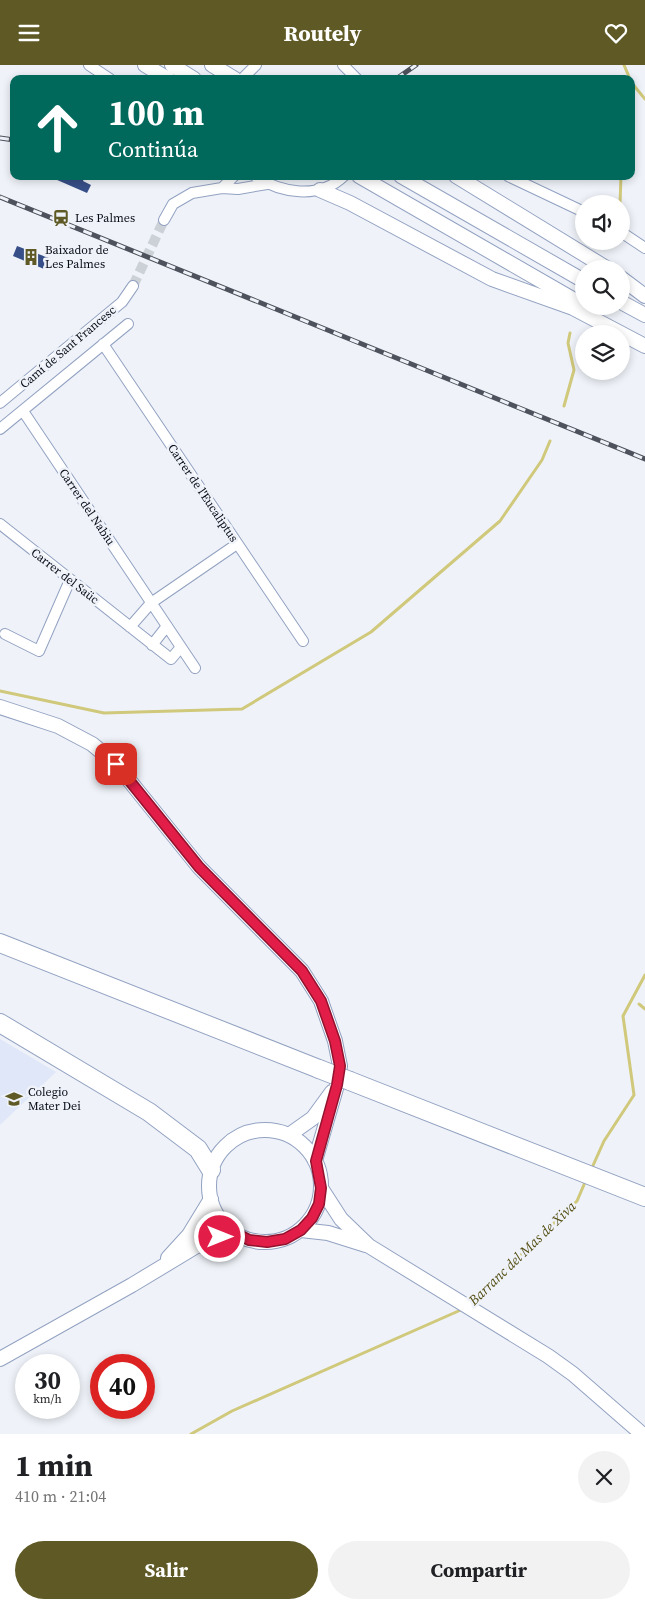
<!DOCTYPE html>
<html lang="es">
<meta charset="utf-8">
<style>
:root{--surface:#fff;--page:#f2f2f2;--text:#202124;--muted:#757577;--accent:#5e5925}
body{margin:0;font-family:"Source Serif 4",serif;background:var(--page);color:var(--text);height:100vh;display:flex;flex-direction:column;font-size:19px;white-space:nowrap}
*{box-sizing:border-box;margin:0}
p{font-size:16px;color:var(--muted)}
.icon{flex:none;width:28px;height:28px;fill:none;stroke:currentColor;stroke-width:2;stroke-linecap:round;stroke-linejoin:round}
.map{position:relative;height:1369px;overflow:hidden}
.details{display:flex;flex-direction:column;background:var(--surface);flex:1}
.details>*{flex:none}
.guide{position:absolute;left:10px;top:10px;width:625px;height:105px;border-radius:10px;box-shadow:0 2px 8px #0003;background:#00695c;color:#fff;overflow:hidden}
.fabs{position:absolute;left:575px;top:130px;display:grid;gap:10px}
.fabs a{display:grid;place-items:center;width:55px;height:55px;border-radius:50%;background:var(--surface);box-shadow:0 2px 8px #0003;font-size:25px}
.speed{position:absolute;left:15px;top:1289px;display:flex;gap:10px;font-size:25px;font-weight:700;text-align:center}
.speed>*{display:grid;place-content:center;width:65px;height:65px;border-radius:50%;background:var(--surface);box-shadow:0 2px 8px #0003;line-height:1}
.speed small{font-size:12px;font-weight:400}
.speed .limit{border:8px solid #d22;background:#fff;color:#111}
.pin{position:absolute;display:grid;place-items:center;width:42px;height:42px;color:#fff;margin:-21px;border-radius:10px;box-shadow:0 2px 8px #0006}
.me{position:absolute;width:55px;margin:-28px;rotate:90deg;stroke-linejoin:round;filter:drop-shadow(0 0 4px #0008)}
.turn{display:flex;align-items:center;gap:18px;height:105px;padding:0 15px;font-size:22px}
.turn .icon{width:65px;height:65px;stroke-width:2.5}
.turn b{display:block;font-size:35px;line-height:42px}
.round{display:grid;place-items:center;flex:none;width:52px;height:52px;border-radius:26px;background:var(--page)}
.summary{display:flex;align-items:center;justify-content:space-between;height:85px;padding:0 15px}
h1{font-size:30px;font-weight:700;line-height:38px}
.button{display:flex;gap:10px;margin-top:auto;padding:10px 15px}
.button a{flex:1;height:58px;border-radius:30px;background:var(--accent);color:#fff;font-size:20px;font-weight:700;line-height:58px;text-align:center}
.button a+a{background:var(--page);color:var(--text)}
header{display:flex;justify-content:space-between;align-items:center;height:65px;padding:0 15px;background:var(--accent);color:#fff;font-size:22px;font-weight:700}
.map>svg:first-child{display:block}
</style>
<header><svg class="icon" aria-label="menu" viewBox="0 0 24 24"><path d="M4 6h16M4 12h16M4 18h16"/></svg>Routely<svg class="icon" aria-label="heart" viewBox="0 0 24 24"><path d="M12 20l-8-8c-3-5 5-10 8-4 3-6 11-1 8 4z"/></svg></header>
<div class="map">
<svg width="645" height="1369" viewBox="0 0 645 1369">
<rect width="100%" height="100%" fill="#eff3f9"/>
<path fill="#dfe7f8" d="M0,974l56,33 -56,53z"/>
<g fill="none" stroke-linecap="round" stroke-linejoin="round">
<path stroke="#d0c87a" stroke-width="3" d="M624,0l6,14
M631,17l14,17
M620,139l1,-28
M564,341l10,-36 -6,-27 2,-10
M0,626l104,22 138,-4 129,-77 129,-111 42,-61 8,-19
M639,939l6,5
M591,1105l13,-29 30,-46 -11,-79 22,-41
M470,1239l107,-103 9,-21
M191,1369l41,-23 231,-102"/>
</g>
<path fill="#374f88" d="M48,111h37l-2,5 8,4 -4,8z
M17,181l32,12 -5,11 -31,-13z"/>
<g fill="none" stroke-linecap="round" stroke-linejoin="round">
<path stroke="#ccd0d7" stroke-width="10" stroke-dasharray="10 5" stroke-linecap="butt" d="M133,221l31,-66"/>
<g stroke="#93a2c2" stroke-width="12">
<path id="street" d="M89,0l21,14
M343,0l14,14
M242,14l14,-14
M255,111c25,17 64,24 89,0
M508,111l76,36
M222,123l12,-12
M164,155l9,-16 19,-11 30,-5 16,1 29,-5
M621,167l24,16
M103,279l200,297
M0,338l122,-101 11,-16
M23,346l172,257
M0,364l128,-105
M0,459l171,135 10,-12
M130,562l21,-24 86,-59
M5,569l34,17 31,-71
M152,580l15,-19"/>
</g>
<g stroke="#93a2c2" stroke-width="16">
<path id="secondary" d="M145,0l23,14
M172,0l22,14
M212,0l23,14
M359,111l224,129
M401,111l183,105
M456,111l152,93
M320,125l30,13 142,76 81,29 72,38
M621,213l24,18
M621,237l24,13
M0,642l58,19 34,18 24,20 83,103 103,104 19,30 14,40 5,25 -3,19 -22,76
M209 1121a56 56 0 1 1 112 0a56 56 0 1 1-112 0Z
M289,1070l24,-17 19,-26
M321,1123l20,31 28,27 179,110 25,18 69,60
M301,1165l27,3 38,12
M168,1193l21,-23 22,-36
M0,1294l132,-74 63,-38 37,-16"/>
</g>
<g stroke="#93a2c2" stroke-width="20">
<path id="highway" d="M0,878l319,126
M0,958l149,89 49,37 13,21
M350,1016l295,116"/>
</g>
<use href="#street" stroke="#fff" stroke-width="10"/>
<use href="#secondary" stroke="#fff" stroke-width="14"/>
<use href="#highway" stroke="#fff" stroke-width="18"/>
<g stroke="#4e525c" stroke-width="5">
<path id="rail" d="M396,14l20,-14
M0,73l14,2
M0,132l645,262"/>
</g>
<use href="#rail" stroke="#eff3f9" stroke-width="3" stroke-dasharray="9" stroke-linecap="butt"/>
<g stroke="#93a2c2" stroke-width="20" stroke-linecap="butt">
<path id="highway-bridge" d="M319,1004l31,12"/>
</g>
<use href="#highway-bridge" stroke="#fff" stroke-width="18"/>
</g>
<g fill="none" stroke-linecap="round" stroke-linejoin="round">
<g stroke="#92132f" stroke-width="12">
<path id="route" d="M116,699l83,103 103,104 19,30 14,40 5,25 -3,19 -21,76 5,27 -2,16 -7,14 -11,12 -16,9 -18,3 -18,-2 -17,-9 -12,6"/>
</g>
<use href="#route" stroke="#e11d48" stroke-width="9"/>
</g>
<defs>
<g id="station-bare" transform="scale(1.35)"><path d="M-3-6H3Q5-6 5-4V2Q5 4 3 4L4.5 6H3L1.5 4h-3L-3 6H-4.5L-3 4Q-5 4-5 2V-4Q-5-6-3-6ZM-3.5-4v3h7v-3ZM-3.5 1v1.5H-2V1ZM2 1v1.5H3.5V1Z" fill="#5e5925" stroke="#eff3f9" stroke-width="2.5" paint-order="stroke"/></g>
<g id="building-bare" transform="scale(1.35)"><path d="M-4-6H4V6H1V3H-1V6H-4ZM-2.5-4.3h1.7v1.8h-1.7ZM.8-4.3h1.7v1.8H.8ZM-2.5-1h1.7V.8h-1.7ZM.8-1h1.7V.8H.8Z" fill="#5e5925" stroke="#eff3f9" stroke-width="2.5" paint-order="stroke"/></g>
<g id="school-bare" transform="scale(1.35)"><path d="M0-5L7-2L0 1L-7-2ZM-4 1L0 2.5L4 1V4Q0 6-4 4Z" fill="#5e5925" stroke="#eff3f9" stroke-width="2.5" paint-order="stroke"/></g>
</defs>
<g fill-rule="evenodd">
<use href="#station-bare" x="61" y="153"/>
<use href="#building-bare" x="31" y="192"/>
<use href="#school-bare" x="14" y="1034"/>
</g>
<g text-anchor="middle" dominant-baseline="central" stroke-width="5" stroke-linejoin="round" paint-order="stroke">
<g font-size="12" fill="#070b16" stroke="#eff3f9" text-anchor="start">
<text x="75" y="153">Les Palmes</text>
<text x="45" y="185">Baixador de<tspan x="45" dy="14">Les Palmes</tspan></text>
<text x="28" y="1027">Colegio<tspan x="28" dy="14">Mater Dei</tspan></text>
</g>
<g font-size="12" fill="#070b16" stroke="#eff3f9">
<text transform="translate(68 282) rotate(-40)">Camí de Sant Francesc</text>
<text transform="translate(203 428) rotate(56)">Carrer de l'Eucaliptus</text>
<text transform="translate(87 442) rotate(56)">Carrer del Nabiu</text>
<text transform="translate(65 511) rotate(38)">Carrer del Saüc</text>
</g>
<g font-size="14" font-style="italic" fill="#554f14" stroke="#eff3f9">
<text transform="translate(522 1188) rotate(-44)">Barranc del Mas de Xiva</text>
</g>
</g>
</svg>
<div class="fabs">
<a><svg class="icon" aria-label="sound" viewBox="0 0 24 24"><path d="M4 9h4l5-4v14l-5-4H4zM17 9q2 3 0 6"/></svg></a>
<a><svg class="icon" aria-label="search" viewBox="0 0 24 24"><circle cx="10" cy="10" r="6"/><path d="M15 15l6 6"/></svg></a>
<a><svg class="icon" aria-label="layers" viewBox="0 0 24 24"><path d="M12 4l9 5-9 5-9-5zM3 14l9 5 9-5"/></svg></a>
</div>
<div class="speed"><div>30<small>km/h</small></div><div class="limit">40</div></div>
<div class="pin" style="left:116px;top:699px;background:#d93025"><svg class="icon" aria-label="arrive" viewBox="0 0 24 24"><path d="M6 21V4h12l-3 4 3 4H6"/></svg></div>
<svg class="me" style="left:220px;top:1172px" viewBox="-20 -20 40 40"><circle r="17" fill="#e11d48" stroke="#fff" stroke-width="3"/><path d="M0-11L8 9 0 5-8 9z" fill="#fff"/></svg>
<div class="guide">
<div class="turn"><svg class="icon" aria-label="ahead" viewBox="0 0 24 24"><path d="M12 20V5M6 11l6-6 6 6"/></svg><div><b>100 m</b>Continúa</div></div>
</div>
</div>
<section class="details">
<div class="summary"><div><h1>1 min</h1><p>410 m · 21:04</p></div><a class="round"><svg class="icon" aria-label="close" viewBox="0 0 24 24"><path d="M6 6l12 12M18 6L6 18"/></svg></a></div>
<div class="button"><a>Salir</a><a>Compartir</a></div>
</section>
